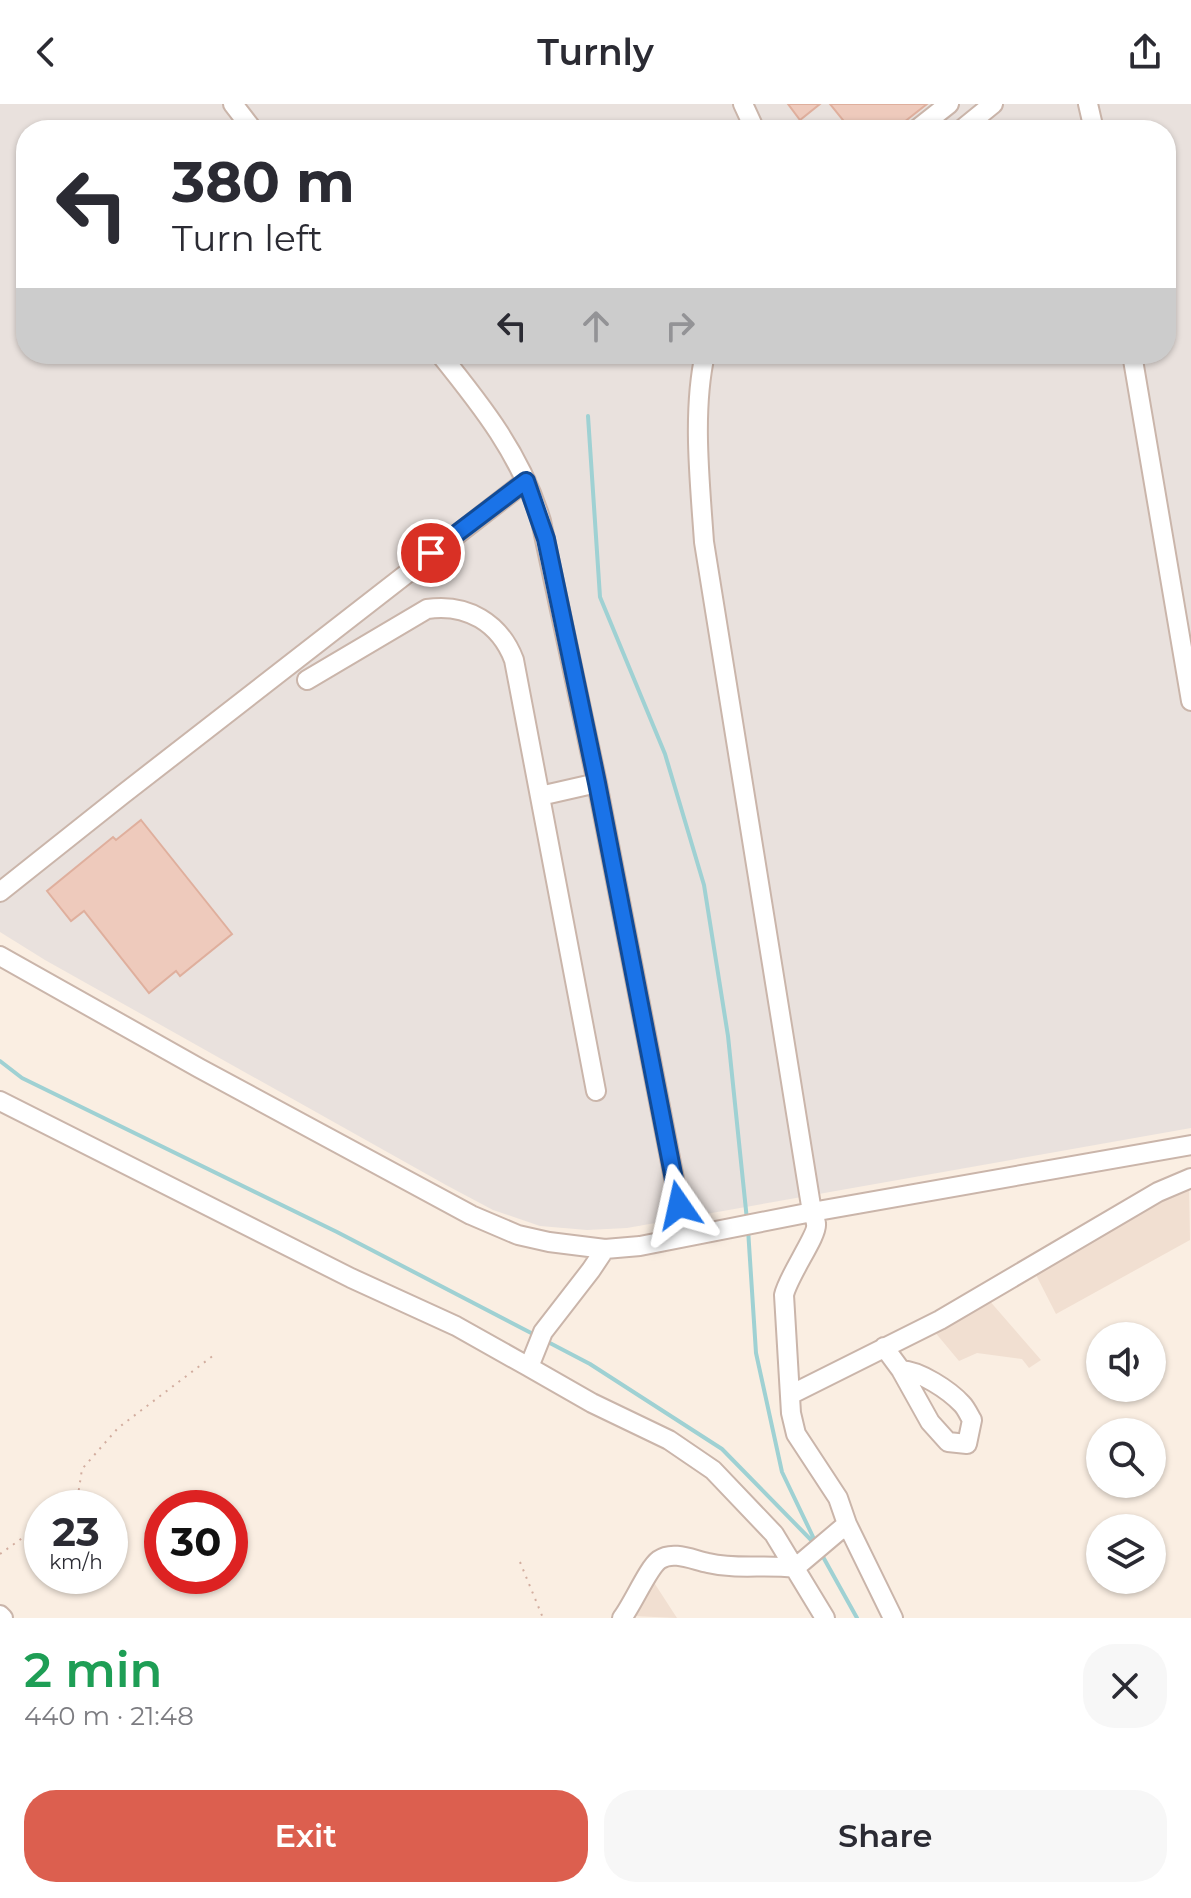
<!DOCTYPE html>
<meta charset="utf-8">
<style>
:root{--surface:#fff;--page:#f7f7f7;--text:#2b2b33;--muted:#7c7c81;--accent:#dc5f4f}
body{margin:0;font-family:Montserrat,sans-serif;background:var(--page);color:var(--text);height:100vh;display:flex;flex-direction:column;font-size:30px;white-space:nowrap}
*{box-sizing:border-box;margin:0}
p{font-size:26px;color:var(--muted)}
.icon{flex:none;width:44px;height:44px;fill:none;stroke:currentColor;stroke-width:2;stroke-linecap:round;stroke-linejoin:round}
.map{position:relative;height:1514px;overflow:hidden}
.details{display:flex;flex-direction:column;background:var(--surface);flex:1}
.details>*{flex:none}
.hud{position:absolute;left:16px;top:16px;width:1160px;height:244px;border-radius:32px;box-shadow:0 2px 6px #0004;background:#fff;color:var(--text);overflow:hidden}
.tools{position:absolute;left:1086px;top:1218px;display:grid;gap:16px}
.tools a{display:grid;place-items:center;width:80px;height:80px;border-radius:50%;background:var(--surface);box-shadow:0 2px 6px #0004;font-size:40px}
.speed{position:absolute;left:24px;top:1386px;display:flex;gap:16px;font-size:40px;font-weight:700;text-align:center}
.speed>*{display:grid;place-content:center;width:104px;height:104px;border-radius:50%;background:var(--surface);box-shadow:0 2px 6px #0004;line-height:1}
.speed small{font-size:20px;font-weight:400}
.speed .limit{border:12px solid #d22;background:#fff;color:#111}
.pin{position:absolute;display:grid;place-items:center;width:68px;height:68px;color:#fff;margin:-34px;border:4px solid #fff;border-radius:50%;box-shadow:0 2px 8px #0007}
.me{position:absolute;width:88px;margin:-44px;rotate:349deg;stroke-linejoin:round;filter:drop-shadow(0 0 6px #0008)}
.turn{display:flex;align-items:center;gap:28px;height:168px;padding:0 24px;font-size:36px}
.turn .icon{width:104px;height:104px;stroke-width:2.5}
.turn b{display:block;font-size:56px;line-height:68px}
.lanes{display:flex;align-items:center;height:76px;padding:0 24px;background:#0003;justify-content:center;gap:40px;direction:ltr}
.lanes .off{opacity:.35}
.round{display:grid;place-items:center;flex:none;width:84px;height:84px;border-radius:32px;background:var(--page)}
.head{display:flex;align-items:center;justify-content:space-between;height:136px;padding:0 24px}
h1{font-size:48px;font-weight:600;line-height:60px;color:#1e9e55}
.primary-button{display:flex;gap:16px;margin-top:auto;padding:16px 24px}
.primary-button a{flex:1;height:92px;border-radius:32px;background:var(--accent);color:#fff;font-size:32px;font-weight:600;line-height:92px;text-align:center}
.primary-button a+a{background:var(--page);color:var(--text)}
header{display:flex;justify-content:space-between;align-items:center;height:104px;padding:0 24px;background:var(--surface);font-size:36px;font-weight:600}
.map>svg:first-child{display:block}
</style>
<header><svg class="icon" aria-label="back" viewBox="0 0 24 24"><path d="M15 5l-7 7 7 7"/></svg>Turnly<svg class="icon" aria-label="share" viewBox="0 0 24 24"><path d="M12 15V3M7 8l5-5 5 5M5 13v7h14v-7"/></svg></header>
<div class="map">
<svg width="1191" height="1514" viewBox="0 0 1191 1514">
<rect width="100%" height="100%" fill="#faeee2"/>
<path fill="#f1dfd1" d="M1189,1081l1,55 -134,74 -21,-41 126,-75z
M988,1195l53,61 -12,8 -7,-9 -45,-6 -18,8 -25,-30z
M653,1477l24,37 -44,-2z"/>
<path fill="#e9e1dd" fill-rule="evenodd" d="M0,0h1191v1024l-564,100 -40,2 -47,-4 -47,-16 -47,-25 -401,-225 -45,-28zM26,26h1140v224h-1140z"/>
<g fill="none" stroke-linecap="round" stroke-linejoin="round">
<path stroke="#9fd1d3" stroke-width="4" d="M588,312l12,181 65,157 39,131 24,151 19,184
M0,957l22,17 315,154 198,103
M748,1125l8,124 26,119 33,69
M546,1237l44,23 132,85 93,95
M822,1451l35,63"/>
</g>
<path fill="#eecabc" stroke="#dfaf9d" stroke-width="2" d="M788,0h32l-20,16z
M830,0h97l-33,26h-43z
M141,716l91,114 -52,42 -4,-5 -27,22 -65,-82 -13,10 -24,-30 66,-54 3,3z"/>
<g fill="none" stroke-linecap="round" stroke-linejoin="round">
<g stroke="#cab5aa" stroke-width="22">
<path id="minor" d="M233,0l20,26
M743,0l12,26
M1088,0l6,26
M916,26l33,-26
M961,26l32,-26
M440,250c42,52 81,101 101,167l56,262 88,452
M705,250c-13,58 -5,129 -1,188l108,670c1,4 4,8 4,12 2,11 -28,52 -32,71l7,118 5,21 42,64 9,26 46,94
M1132,250l59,347
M307,576l120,-71c40,-6 73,14 87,51l82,431
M540,692l57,-13
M0,788l122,-97 404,-314
M0,852l199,112 272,147 47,20 31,7 56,7 35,-3 172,-34 379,-67
M0,997l351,177 105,48 73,41
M605,1145l-14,21 -48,62 -14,35 63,36 77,37 44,30 61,64 51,84
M884,1243l17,23 29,52 18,20 19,2 5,-24c-3,-5 -6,-12 -10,-16 -13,-14 -42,-33 -61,-34
M790,1291l150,-75 218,-128 33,-14
M0,1511l3,3
M622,1514c11,-14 26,-50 37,-58 14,-10 34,0 49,3 29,7 57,1 87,5l52,-44"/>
</g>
<path stroke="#d2ad9f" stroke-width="2" stroke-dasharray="2 6" stroke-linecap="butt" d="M64,1404l14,-13 4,-26 36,-41 96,-73
M0,1450l42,-30
M520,1458l23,56"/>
<use href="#minor" stroke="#fff" stroke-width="18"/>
</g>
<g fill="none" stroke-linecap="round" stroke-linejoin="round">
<g stroke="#114b97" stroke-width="20">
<path id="route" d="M431,449l95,-72 20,58 51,244 82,422"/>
</g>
<use href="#route" stroke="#1a73e8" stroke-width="14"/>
</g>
</svg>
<div class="tools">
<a><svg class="icon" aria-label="sound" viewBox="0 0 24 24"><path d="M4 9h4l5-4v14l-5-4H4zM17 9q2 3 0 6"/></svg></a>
<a><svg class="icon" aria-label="search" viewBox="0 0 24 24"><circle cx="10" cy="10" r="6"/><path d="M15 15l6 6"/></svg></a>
<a><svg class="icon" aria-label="layers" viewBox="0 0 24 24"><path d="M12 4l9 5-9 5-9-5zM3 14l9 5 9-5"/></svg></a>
</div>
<div class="speed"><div>23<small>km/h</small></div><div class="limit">30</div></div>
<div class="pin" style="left:431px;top:449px;background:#d93025"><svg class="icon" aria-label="arrive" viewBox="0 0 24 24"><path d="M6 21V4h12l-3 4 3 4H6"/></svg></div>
<svg class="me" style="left:679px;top:1101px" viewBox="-20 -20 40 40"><path d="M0-17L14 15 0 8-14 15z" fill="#1a73e8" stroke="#fff" stroke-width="4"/></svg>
<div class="hud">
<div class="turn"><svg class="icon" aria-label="left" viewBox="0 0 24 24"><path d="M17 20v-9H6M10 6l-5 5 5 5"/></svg><div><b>380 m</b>Turn left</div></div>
<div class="lanes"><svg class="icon" aria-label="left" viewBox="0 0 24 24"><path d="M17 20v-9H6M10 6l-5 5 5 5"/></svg><svg class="icon off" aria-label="ahead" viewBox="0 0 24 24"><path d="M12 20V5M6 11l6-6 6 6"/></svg><svg class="icon off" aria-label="right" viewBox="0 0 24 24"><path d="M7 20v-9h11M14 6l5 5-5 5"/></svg></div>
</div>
</div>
<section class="details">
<div class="head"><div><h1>2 min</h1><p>440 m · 21:48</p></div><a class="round"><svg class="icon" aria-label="close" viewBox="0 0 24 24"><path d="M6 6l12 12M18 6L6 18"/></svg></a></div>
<div class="primary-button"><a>Exit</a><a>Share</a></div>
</section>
